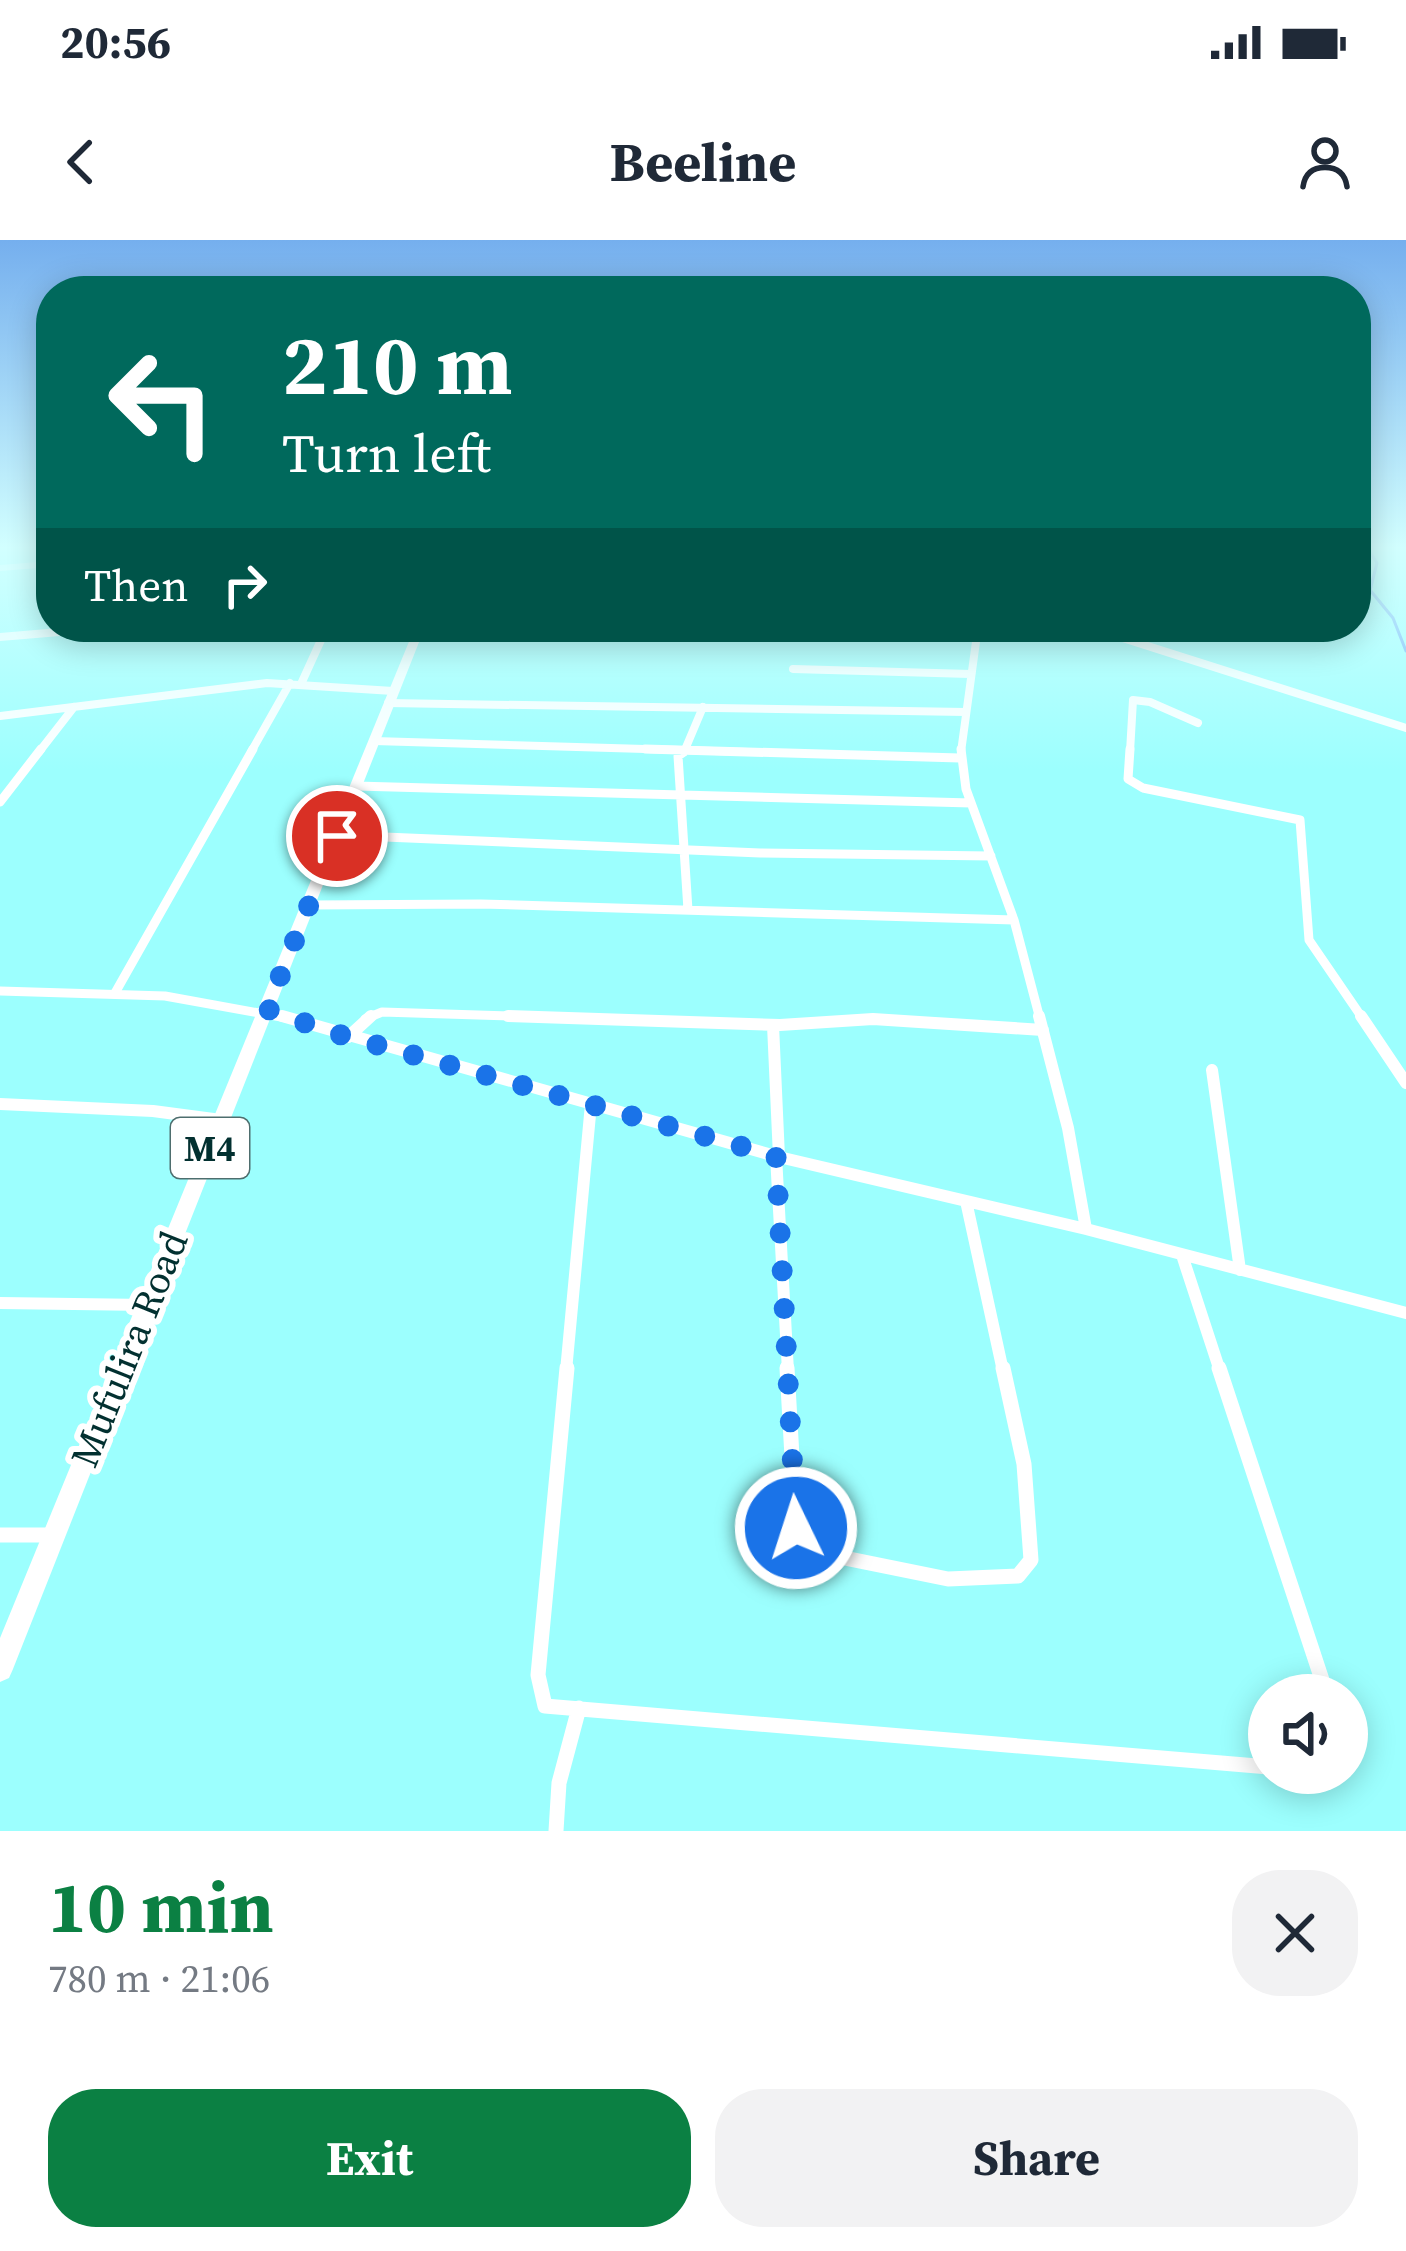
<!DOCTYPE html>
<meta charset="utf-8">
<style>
:root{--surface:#fff;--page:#f2f2f3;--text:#1f2937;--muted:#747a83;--accent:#0b8043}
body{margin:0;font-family:"Source Serif 4",serif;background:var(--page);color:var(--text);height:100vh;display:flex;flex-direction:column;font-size:45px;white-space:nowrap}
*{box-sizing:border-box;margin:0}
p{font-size:39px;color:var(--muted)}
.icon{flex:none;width:66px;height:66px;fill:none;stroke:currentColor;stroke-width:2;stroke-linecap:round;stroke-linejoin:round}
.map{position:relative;height:1591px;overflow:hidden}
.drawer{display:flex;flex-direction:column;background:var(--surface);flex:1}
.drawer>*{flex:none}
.top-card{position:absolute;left:36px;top:36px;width:1335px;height:366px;border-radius:48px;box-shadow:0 6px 30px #0003;background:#00695c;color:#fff;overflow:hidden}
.controls{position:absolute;left:1248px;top:1434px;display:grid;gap:24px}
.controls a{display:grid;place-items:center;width:120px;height:120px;border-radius:50%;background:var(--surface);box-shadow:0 6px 30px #0003;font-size:60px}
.pin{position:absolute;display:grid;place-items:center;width:102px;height:102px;color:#fff;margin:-51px;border:6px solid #fff;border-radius:50%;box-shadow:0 3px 12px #0007}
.me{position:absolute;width:132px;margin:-66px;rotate:356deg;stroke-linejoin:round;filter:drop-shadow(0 0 9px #0008)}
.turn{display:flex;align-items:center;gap:42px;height:252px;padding:0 48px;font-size:54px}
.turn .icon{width:156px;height:156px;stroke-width:2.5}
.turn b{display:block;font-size:84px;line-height:102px}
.then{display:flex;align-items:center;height:114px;padding:0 48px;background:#0003;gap:24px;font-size:45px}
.round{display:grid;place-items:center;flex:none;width:126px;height:126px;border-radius:48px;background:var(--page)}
.summary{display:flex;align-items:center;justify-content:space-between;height:204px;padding:0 48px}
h1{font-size:72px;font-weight:700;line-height:90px;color:var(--accent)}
.action{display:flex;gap:24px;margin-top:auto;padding:24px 48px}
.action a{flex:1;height:138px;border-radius:48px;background:var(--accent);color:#fff;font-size:48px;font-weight:700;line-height:138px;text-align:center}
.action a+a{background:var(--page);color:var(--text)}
.status{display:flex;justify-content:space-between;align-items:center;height:84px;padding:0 60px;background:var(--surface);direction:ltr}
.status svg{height:33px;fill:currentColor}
header{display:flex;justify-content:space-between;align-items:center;height:156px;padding:0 48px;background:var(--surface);font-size:54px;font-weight:700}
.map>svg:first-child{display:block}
</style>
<div class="status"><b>20:56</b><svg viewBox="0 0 49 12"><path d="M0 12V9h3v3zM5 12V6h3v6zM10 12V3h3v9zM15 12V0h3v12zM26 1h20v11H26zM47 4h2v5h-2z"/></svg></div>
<header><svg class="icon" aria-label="back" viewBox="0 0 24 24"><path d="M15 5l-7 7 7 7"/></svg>Beeline<svg class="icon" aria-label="person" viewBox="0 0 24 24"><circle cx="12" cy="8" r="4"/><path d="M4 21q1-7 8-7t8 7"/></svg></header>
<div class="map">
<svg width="1406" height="1591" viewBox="0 0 1406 1591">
<rect width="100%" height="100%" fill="#9cfffe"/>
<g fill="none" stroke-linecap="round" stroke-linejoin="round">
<path stroke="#69a7f6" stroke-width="3" d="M1367,307l10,16 -7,27 23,28 13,33"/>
<path stroke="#fff" stroke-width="8" d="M1088,387l318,101
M0,397l119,-10
M833,397l143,1
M793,429l178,5
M301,444l26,-57
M388,463l578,9
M0,476l267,-33 126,8
M374,501l374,11
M39,512l35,-45
M251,512l39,-69
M684,512l19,-45
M961,512l17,-125
M1130,512l3,-52 17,2 48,21"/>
<path stroke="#fff" stroke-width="9" d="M645,509l315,9
M961,509l5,40 48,131 26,99
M1130,509l-2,30 15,9 157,32 9,120 54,79
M356,546l615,17
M0,562l41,-53
M337,595l423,18 231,3
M309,665l172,-1 533,16
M688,670l-10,-154 10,-7
M0,751l165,5 127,23
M115,753l138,-244
M365,779l17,-7 218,7"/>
<path stroke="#fff" stroke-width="12" d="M282,776l497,141 307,72 320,84
M508,776l272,9 93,-6 170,11
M1039,776l29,112 18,101
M1361,776l45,67
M773,785l6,132
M348,797l23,-21
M1212,830l28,200
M0,864l153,7 68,9
M776,916l12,215
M966,961l37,170
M1182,1015l38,116
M0,1063l148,2
M566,1131l25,-267"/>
<path stroke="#fff" stroke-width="15" d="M567,1128l-29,307 7,31 724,61
M787,1128l9,160 14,23 138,28 70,-3 13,-16 -7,-96 -21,-96
M1219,1128l108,327
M0,1295h54
M556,1591l3,-48 20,-75"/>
<path fill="#fff" fill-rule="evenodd" d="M51,321v6l-51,4v-6z"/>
<path fill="#fff" fill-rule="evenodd" d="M415,387h10l-412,1042 -4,9 -9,4v-44z"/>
</g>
<linearGradient id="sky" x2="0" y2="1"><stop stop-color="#75afee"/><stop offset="0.58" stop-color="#d2ffff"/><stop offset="1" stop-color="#d2ffff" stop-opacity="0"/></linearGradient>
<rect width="1406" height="530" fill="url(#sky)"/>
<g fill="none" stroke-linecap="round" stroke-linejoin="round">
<path stroke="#1a73e8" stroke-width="21" stroke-dasharray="0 37.8" d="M337,596l-70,173 60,22 449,125 20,372"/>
</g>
<g text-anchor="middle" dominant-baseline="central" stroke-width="12" stroke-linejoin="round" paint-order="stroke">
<rect fill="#fff" stroke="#4e6e6e" stroke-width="3" x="171" y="878" width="78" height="60" rx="9"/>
<g font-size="36" font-weight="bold" fill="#023030">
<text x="210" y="908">M4</text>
</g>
<g font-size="39" fill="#023030" stroke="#fff">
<text transform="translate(129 1109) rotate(-68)">Mufulira Road</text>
</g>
</g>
</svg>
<div class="controls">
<a><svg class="icon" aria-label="sound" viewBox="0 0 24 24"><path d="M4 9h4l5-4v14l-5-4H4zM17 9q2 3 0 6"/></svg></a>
</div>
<div class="pin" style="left:337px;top:596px;background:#d93025"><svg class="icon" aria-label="arrive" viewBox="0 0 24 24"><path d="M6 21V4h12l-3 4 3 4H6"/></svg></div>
<svg class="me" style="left:796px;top:1288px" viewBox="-20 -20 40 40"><circle r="17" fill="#1a73e8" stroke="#fff" stroke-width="3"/><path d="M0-11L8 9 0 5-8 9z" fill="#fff"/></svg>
<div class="top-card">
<div class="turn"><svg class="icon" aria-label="left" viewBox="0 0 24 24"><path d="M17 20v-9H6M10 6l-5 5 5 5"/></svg><div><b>210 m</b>Turn left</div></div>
<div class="then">Then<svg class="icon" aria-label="right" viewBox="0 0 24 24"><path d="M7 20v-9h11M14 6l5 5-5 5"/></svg></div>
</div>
</div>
<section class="drawer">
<div class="summary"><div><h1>10 min</h1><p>780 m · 21:06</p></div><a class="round"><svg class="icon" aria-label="close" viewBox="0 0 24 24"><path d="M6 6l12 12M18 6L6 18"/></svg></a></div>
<div class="action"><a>Exit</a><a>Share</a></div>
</section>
